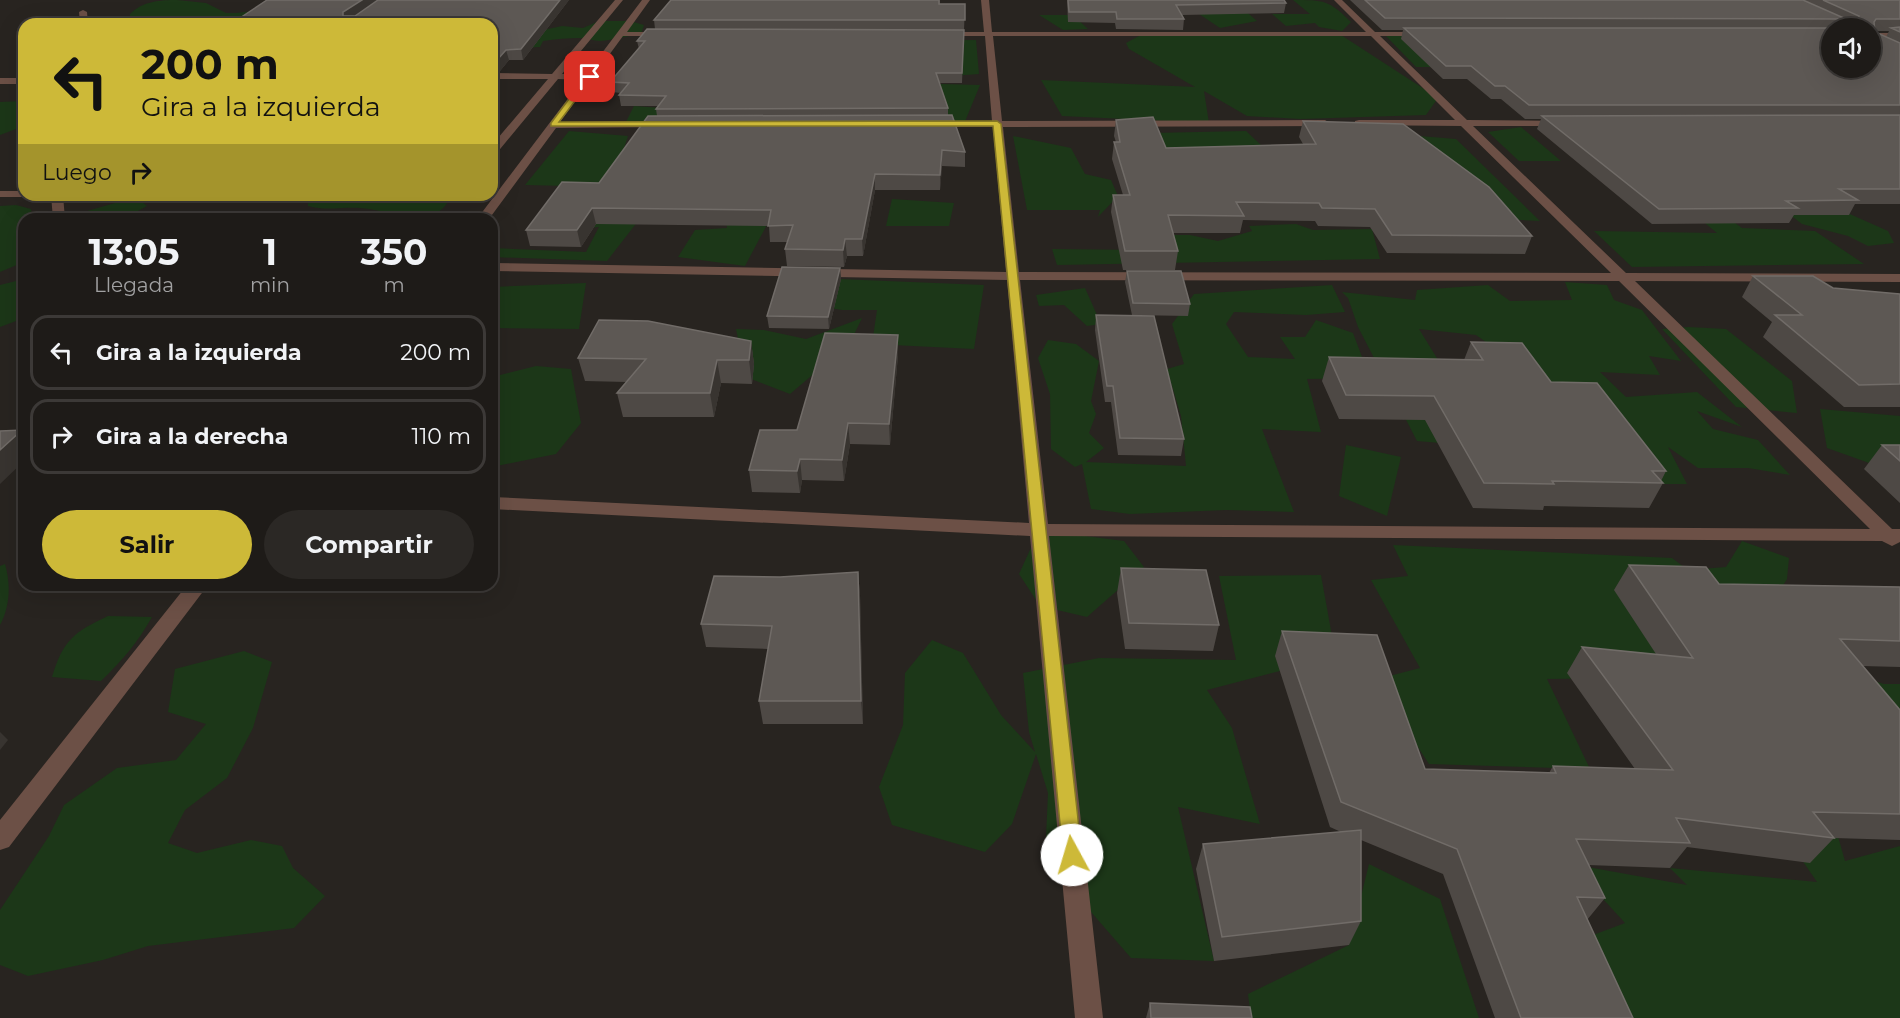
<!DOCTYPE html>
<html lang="es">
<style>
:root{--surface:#1e1b18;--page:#2b2825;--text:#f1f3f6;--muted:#a1a1a2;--line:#3c3937;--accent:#cdb938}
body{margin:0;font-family:Montserrat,sans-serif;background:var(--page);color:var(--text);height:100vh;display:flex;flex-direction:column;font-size:22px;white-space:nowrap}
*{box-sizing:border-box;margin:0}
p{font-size:20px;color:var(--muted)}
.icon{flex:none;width:33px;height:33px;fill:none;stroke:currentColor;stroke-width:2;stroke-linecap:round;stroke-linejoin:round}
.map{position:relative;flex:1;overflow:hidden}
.details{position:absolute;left:18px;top:213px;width:480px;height:378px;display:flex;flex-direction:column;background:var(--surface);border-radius:18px;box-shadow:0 6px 24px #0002,0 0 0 2px var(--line)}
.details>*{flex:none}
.banner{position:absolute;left:18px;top:18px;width:480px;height:183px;border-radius:18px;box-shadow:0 6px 24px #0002,0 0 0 2px var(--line);background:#cdb938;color:#111;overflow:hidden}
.buttons{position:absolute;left:1821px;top:18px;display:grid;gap:12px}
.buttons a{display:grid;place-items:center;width:60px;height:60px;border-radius:50%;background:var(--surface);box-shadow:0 6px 24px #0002,0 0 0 2px var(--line);font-size:30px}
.pin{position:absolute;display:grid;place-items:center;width:51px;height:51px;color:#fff;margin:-26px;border-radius:12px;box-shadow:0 3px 9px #0006}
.me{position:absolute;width:66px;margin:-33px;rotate:354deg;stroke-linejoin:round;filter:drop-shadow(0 0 4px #0008)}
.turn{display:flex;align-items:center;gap:21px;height:126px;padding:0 24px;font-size:27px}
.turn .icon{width:78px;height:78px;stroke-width:2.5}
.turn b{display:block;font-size:42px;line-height:51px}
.then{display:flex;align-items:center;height:57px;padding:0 24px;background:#0003;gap:12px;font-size:22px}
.eta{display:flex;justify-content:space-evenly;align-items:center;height:102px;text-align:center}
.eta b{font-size:36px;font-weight:700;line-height:42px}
.cta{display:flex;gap:12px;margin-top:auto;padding:12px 24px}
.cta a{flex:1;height:69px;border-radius:36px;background:var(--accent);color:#111;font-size:24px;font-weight:700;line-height:69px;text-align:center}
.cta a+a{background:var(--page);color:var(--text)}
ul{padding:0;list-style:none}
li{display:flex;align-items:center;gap:18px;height:75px;margin:0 12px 9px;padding:0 12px;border:3px solid var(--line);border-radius:18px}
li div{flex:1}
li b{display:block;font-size:22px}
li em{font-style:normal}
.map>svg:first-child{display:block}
</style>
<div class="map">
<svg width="1900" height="1018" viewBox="0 0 1900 1018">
<rect width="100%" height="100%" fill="#282420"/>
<path fill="#1c3718" d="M177,0l29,3 20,10h10l118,-13h25l-9,6 -136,18h-104v-10c13,-13 30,-14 47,-14z
M1233,0l24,21 -37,7 -24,-16z
M1293,0c31,0 36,0 58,22l-9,9 -23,-4 -4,-4 -29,3 -14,-12h38z
M1039,15h34l15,14 -25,1z
M599,21h31l14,4 -3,9c-15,2 -27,6 -41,7 -7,0 -13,-3 -19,-3 -12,0 -26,1 -38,3l-3,6 -22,1 -26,-7 70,-15 21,2z
M1341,35l97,63 -12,17 -125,4 -54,-3 -43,-25 5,32 -147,-7 -21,-36 154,7 -66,-38 -3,-6 13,-7z
M1454,35l-5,32h-33l-30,-31z
M976,40l3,34 -41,3 -75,-36z
M940,84l40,1 -16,39 -60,-8 40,-19z
M24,101v25l-24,9v-33z
M634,106l28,2 50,11 -86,3z
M1521,127l40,34h-42l-31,-29z
M569,131l59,5 -17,51 -86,-2z
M1246,131l28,26 -104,4 -19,-28z
M1395,134l61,5 84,82 -114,-6z
M1013,136l58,12 14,26 26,6 7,16 -20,21 2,-7h-73z
M1685,187l57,41 73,3 49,33 -232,3 -38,-36 123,2 -38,-31z
M411,195l39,1c-10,36 -66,13 -90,12 -17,-1 -35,3 -52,-2v-4c34,-8 69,3 103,-7z
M892,199l62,4 -5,23h-63z
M140,200l7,6 -20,11 -68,2 56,-16z
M723,203l55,1 -33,62 -67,-9 17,-27 32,-2z
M16,205l15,4 1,5 6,5h-14v43l-24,10v-66z
M1781,208l62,3 45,20 6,12 -26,3 -20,-10 -46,-12z
M642,216l-35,45 -115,-4v-9l94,4 13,-25 -24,2 -2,-5z
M1296,224l17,6 59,-1 8,30 -323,6 -5,-16 92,1 2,-15h44l28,6 34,-10 -3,-5z
M814,278l170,7 -10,64 -102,-5 5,-34h-35l-49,-8z
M24,279v39l-24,9v-42z
M1565,282l42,3 7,15 28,10 39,51 -32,-5 11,19 -60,-3 26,25 71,-5 45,35 -45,-16 16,18 45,11 32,35 -42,-7h-50l-30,-21 19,37h-34l-146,-127 -31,-22 -57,-6 50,81 42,39 -94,-8 -59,-114 -10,-29 -6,-6 73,8 2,-10 71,-5 22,16 62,-1z
M586,283l-7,46 -87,-1v-41z
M1332,285l13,27 -39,3 -72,-3 -8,12 22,33 47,2 -15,-22h25l11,-17 37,13 17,45 -63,1 14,53 -59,-3 32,83 -68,-2 -96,4 -39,-5 -9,-45 -7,3 -24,-18 -1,-55 -12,-36 10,-18 28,4 23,17 -8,40 5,13 -7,19 15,15 -18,14 100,4 -5,-50 -14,-47 17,-5 -12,-40 22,-30z
M1085,288l16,36 -14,2 -23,-21 -25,1 -3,-11z
M862,318l-12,25 -60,51 -44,-17 -10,-48 28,1 42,9z
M1689,327l37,2 66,52 5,32 -61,-6 -74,-78z
M536,366l35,3 10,54 -25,31 -64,13v-90z
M1820,409l80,7v58l-73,-26z
M1346,445l55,12 -14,59 -48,-20z
M1039,530l85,11 20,26 -57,50 -47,-11 -21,-32z
M1742,541l47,17 -2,21 -16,26 47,59 66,20h16v63l-278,-69 -75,1 43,90 -161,-5 -55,-84 46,-12 -49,-88 37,-4 -15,-31 279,13 16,12 38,-3z
M5,564c6,20 5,43 -5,61v-59z
M1321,575l11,61 -52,35 -73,19 25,38 28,96 -82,-17 36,154 -83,-3 -86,-99 3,-66 -12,-39 -24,70 -27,28 -93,-27 -13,-38 24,-62 2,-52 27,-33 31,13 38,62 34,37 -6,-20 -6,-59 76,-15 137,2 -17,-84z
M108,616l44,1c-14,25 -30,44 -51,64l-49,-4c11,-37 22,-45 56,-61z
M244,651l28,11 -19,66 -26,50 -42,32 -17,33 29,10 54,-13 31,6 11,22 32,28 -31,32 -146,18 -45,14 -75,16 -28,-11v-55l49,-74 15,-31 53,-37 59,-8 30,-36 -38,-12 7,-43z
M1756,793l74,15 15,53 55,-15v172h-276l-39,-80 40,-15 -54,-59 116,21 -17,-17 147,14z
M1369,864l71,35 39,119h-228l-3,-24 101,-49z"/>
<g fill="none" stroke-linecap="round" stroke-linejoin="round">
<path fill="#6c5046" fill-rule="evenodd" d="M615,0h8l-61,74h24l56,-74h8l-23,32h39l4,2 -4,2h-43l-63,86 105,-1 5,3 -5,3 -109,1 -67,91h-12l105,-139 -24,-1 -62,75 -4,1v-10l56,-66h-56v-6l60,1z
M981,0h8l3,32h374l-32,-32h8l33,32h53v4h-48l87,84 99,1 1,2 -5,3h-89l153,147 274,1v8l-265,-1 257,248h8v13l-8,4 -10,-5 -833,-5 54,482h-28l-45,-482 -538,-27v-12l537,26 -22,-243 -515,-9v-8l514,9 -13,-145h-60l-5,-3 5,-3h59l-7,-85h-46l-4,-2 4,-2h45zM993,36h378l84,84h-96l-4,1v4l106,1 150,147 -592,-1 -16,-145 322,-1 5,-3 -5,-3 -323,1zM1020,280l599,1 251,248 -822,-5z
M83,10l4,2 1,12h-8l-1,-12z
M1870,33h30v4h-30z
M0,78h24v6h-24z
M0,191h24v4h5l-5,2h-24z
M51,195h12l2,24h-12z
M187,585h21l-199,262 -9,3v-30z"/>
</g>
<path fill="#4e4945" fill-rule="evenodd" d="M569,0l-46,60h-14l-9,11h-8v-47z
M671,0h269v4h25l-3,79h-23l9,25v7l17,37v15l-23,-1 -2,24h-65l-12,66h-16l-3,11 -57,-1 -2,-17 3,-7h-18l-1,-16 -173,-2 -15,23 -51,-1 -4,-16 73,-47 58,-67 -1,-7 2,-3h-37l-2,-11 2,-2 -9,-1 -2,-10 29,-33 -2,-8 18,-12 -1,-9z
M1067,0h217l2,3 -2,10 -102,2 2,4 -1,11 -67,-1 -1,-6 -47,-1z
M1350,0h550v204h-45l-6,11h-55l-5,8 -137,1 -115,-95 4,-10h-16l-24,-20h-10l-24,-20h-24l-42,-40 2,-9h-21zM1875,31h14l-3,6 -11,-5z
M1116,120l50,28 137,-4 -4,-7 4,-16 229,115 -7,18 -138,-1 -17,-26 -52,-1 -3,-5 -72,-1 -3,13h-67l5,18 -3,19h-52l-12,-58 2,-17h10l-11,-36 2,-17h2l-2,-6z
M840,268l1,11 -12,50 -60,-1 -2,-12z
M1127,271l63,33 -2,12 -56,-1 -7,-33z
M1753,276l80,12 67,6v113h-56l-81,-70 9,-15 -30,-25z
M1096,315l88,124 -3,17 -63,-1 -7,-53h-6l-10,-72z
M751,341l3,23 -2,20 -31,-1 -7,34h-91l-6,-24 10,-11 -42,-1 -7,-23z
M1471,342l80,40 115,89 -5,10 2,2 -14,25 -105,-2 -1,4 -70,-2 -48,-88 -86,-1 -17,-38 7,-24 135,3z
M898,355l-8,90 -40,-1 -6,37 -42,-1 -2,13 -48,-1 -3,-22 48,-40z
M1882,445h18v58l-36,-34z
M1629,565l90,19 181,3v80l-38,-1 38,44v130l-66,-2 -24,25 -123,-16 -17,21 -82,-3 17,33 -18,22 46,98h-138l-52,-144 -82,-34v81l-12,24 -135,16 -18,-92 7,-25 138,-12 -11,-5 -55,-171 7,-25 143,138 124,4 4,-7 82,3 -68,-96 15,-26 74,7 -42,-64z
M1121,568l98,57 -6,26 -88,-2 -8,-56z
M858,572l2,23 3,129h-100l-4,-23 9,-52 -62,-2 -5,-23z
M1150,1003l102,15h-106z"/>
<path fill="#383430" d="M362,0h16l-31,22 -4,-6v-4z
M560,0h9l-46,60 -2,-11z
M506,50l3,10 -9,11 -3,-11z
M942,150v16l-2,24v-15z
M875,174v16l-12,66 -1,-17z
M592,208l4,16 -15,23 -4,-17z
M845,239l2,17 -3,11 -1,-17z
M840,268l1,11 -12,50 -1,-12z
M898,335v20l-8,90 -1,-21z
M751,341l3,23 -2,20 -3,-24z
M717,360l4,23 -7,34 -4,-24z
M848,423l2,21 -6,37 -2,-21z
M22,430l2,4v27l-24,23v-34z
M800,459l2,21 -2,13 -3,-22z
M858,572l2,23 3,129 -2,-23z
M0,732l8,8 -8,10z"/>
<path fill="#5d5854" stroke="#716c68" stroke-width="1.5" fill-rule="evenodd" d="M267,0h95l-19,12v4h12l23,-16h182l-39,49 -15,1 -9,10 -5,1v-37h-261z
M671,0h268v4h26v16h-311z
M1068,0h216l2,3 -110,2 8,14h-67l-1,-7h-47z
M1365,0h438l43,19h11l2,-3 -36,-16h77v19h-24l-2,3 1,10 25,11v62h-371l-24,-19h-10l-24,-20h-25l-42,-38h434l2,-6 -2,-3 -453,-1zM1832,28h38v40h-38z
M1900,27v5l-9,-4z
M647,29l317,1 -2,43h-26l12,35 -292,1 10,-13 -47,-1 10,-12 -19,-1 35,-41h-8z
M952,115l13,37 -23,-2 -2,25 -65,-1 -13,65h-17l-2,11 -58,-1 8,-24 -25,1 3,-16 -179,-2 -15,22h-51l36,-48 37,1 49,-67z
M1900,115v74h-61l19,11 -72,1 12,7 -139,1 -117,-93z
M1153,117l13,31 150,-4 -13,-23 100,3 86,63 43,49 -140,-1 -17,-26 -53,-1 -3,-5 -83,-1 8,14 -76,-1 10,36h-53l-12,-56h17l-16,-53h6l-4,-22z
M782,267l58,1 -12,49 -61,-1z
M1127,271h54l9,33 -57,-1z
M1753,276h60l20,12 67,6v90l-41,1 -84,-70h27z
M1096,315l58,1 30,123 -64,-1 -7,-52h-6z
M599,320l49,1 103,20 -2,19h-32l-7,33h-93l29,-34 -68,-1z
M825,333l73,2 -9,89 -41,-1 -6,37 -42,-1 -3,12 -48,-1 11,-40h37z
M1471,342l51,1 29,39 46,1 69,88h-14l11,12 -111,-2 2,3 -70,-1 -50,-87 -88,-1 -17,-38 154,3z
M22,430l-22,20v-19z
M1882,445h18v16z
M1629,565l77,2 13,17 181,3v54l-60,-2 60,71v104l-87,-2 21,26 -158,-20 14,25 -114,-4 29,59 -28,-1 56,121h-112l-64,-169 -116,-47 -59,-171 95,4 48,134 131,4 -3,-7 120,4 -91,-123 111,11z
M1121,568l85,2 13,55 -90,-2z
M858,572l3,129h-102l13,-75 -71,-2 13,-48 66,1z
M1361,830v91l-139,16 -19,-93z
M1150,1003l100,4 2,11h-101z"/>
<path fill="#cdb938" stroke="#857824" stroke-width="1.5" d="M587,75l6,2 -34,45 438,-1 4,3 81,731 -3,6 -7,3 -7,-3 -2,-6 -70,-729h-442v-3z"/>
</svg>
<div class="buttons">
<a><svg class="icon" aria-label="sound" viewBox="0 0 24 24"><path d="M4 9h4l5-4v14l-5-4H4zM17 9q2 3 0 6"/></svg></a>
</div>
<div class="pin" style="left:590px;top:77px;background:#d93025"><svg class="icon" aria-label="arrive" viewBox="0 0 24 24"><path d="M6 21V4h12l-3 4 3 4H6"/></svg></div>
<svg class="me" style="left:1072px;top:855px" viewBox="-20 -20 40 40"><circle r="19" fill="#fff"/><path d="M0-13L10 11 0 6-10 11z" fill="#cdb938"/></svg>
<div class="banner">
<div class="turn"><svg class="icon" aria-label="left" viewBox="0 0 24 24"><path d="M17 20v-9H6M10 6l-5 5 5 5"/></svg><div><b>200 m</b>Gira a la izquierda</div></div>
<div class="then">Luego<svg class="icon" aria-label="right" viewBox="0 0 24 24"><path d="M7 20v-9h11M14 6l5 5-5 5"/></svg></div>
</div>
<section class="details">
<div class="eta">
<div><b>13:05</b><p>Llegada</p></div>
<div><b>1</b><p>min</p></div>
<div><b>350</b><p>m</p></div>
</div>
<ul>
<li><svg class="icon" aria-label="left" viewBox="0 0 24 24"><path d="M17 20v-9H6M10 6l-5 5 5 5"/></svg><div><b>Gira a la izquierda</b></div><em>200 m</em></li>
<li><svg class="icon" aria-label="right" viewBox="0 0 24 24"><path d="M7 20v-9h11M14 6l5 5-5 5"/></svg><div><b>Gira a la derecha</b></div><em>110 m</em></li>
</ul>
<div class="cta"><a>Salir</a><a>Compartir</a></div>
</section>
</div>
